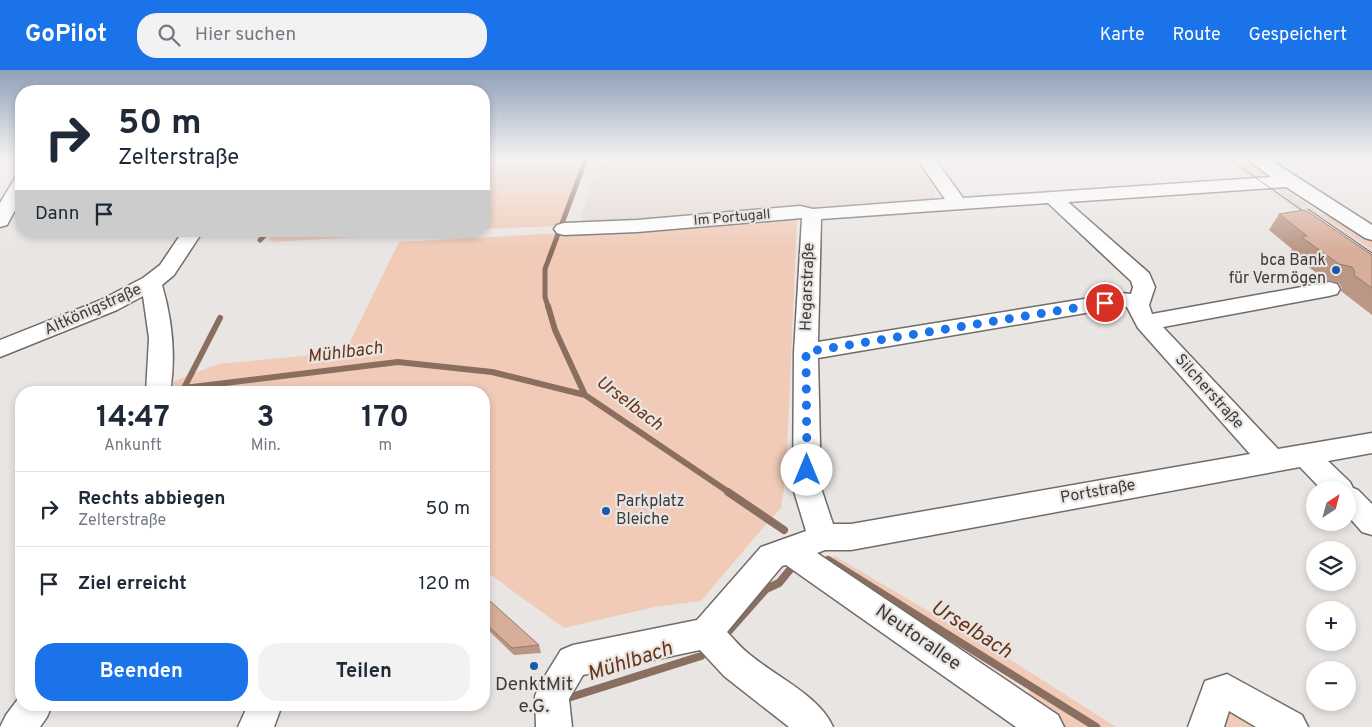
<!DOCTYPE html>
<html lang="de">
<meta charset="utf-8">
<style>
:root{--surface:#fff;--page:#f2f2f3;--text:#1f2937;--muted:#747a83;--line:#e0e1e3;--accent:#1a73e8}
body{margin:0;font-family:Overpass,sans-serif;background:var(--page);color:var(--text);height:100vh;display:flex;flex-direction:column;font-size:19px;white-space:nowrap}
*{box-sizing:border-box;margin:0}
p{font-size:16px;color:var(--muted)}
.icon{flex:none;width:28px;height:28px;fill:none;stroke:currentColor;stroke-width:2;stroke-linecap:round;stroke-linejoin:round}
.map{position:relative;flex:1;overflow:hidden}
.details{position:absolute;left:15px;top:316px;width:475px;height:325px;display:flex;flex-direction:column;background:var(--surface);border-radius:20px;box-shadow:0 2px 8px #0003}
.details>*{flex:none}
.hud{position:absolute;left:15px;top:15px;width:475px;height:152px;border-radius:20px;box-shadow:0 2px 8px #0003;background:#fff;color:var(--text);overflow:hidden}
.needle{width:32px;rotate:36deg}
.fabs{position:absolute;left:1306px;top:411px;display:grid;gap:10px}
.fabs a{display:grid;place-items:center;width:50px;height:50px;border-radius:50%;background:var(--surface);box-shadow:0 2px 8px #0003;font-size:25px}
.pin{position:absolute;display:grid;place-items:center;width:42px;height:42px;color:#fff;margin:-21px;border:2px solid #fff;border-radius:50%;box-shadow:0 1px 5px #0007}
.me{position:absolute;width:55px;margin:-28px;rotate:0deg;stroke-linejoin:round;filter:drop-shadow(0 0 4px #0008)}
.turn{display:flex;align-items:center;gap:18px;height:105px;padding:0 20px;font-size:22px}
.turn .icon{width:65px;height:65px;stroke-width:2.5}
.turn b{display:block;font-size:35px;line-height:42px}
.then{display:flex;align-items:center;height:48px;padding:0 20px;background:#0003;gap:10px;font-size:19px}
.eta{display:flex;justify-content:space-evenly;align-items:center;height:85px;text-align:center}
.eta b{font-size:30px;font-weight:700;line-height:35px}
.action{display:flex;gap:10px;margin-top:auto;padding:10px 20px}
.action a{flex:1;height:58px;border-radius:20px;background:var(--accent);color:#fff;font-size:20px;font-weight:700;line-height:58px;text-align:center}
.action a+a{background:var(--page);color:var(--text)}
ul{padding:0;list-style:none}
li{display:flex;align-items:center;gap:15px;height:75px;padding:0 20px;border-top:1px solid var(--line)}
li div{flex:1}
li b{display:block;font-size:19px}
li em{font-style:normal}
header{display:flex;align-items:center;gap:30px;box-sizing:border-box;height:70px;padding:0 25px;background:var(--accent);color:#fff}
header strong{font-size:24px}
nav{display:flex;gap:28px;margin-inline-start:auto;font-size:18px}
.search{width:350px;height:45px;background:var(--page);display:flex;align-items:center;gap:12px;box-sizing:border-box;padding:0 18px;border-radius:20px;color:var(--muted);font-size:19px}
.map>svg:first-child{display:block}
</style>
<header>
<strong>GoPilot</strong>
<div class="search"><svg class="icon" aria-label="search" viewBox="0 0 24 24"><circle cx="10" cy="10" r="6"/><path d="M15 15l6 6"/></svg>Hier suchen</div>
<nav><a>Karte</a><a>Route</a><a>Gespeichert</a></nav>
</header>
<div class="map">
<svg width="1372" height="657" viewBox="0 0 1372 657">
<rect width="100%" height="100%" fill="#e9e5e3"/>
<path fill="#e4d8d3" d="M601,89h313l23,33 -5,7 -350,27v-13z
M1223,89h17l132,90v13z"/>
<path fill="#f1cab8" d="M484,89h151l1,5 -35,3 -17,-4 -25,63 -75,3z
M1334,144l38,27v8l-50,-34z
M797,148l-11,258 -5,32 -19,21 -61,72 -47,6 -90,21 -80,-58v-178h-327v-4l61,-24 127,-12 54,-110 293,-16z
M266,161h125l-5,4 -111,7 -7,-2 7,-6h-12z
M835,486l179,106 102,65h-53l-38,-26 8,-18 -103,-63 -7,12 -100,-67z
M1224,631l34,15 -2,11h-40z"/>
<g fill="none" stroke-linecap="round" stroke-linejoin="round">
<path stroke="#8a6e60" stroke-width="5" d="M260,170l9,-9
M548,237l-3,-10v-28l41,-110"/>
<path stroke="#8a6e60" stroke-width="6" d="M548,236l7,24 30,65 145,98
M184,318l214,-26 94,10 93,23
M184,318l36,-70"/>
<path stroke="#8a6e60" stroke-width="8" d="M728,422l56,38
M828,490l268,167
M726,564l40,-45 13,-6 14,-17
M568,628l133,-42"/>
<g stroke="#6f6c6a" stroke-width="3">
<path id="minor" d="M917,89h18l28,39 308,-21 -24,-18h22l103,66v15l-7,-2 -79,-51 -218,15 81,71 6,14 -6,18 3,9 177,-32 8,2 3,5 -3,5 -8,2 -166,31 115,122 94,-16v20l-44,8 22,21 3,6 5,2 14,14v31l-10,-3 -14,-16v-26h-26l-22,-23 -449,83h-26l-8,3 241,162 6,12h-48l-230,-162 -4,1 -55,66c7,7 14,16 22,22 26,22 71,42 84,73h-44l-65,-51 -24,-26 -117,25 -14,24 3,28h-36l-1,-31 5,-12 21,-34 12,-5 124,-25 64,-73 45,-16 -13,-43 1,-136 8,-134 -165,14 -73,3 -7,-2 -3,-4 3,-4 7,-2 73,-3 163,-14 13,3 132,-10zM1048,133l83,78 2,6 -2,7 -10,-1 -303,49 3,-123zM1121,237h6l11,21 112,126 -399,70h-18l-12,-36 -3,-130z
M21,107v22l-14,26 -7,2v-24l15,-25z
M183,161h20l-29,44 -12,10c10,34 14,72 8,107h-24l3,-54 -6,-42 -26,14 -117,47v-17l101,-40 42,-22 17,-13z
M1227,604l75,41 6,12h-52l-27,-16 -5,16h-36l17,-46z
M21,625v10h31l-5,12 -7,10h-40l6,-12z
M248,635h34l-8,22h-36z"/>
</g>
<use href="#minor" fill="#fff" fill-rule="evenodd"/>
<path stroke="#565453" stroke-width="1" d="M1229,89l84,59
M1308,139l64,44"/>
</g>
<path fill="#ba9685" d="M1279,144l93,41v60l-31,-24 1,-3 -3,-5 -12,-2 -37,-28 2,-4 -23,-19z
M484,526l55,49 2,8 -27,2 -30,-29z"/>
<path fill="#d8ae9b" stroke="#977a6c" d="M1304,140l6,3 62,42v33l-18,-13 1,-3 -3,-5 -13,-3 -38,-27 6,-1 -28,-22z
M484,526l6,5 49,44 -27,3 -28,-26z"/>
<linearGradient id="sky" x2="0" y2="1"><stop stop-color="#8fa0b8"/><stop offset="0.49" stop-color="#f5f3f2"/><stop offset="1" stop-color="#f5f3f2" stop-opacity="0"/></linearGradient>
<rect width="1372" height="181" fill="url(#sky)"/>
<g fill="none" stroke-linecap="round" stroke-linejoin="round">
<path stroke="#1a73e8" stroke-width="9" stroke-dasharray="0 16.2" d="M807,400l-1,-118 299,-49"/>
</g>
<g fill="#1a59a9" stroke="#e9e5e3" stroke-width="2">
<circle cx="1336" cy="200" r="5"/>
<circle cx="606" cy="441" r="5"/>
<circle cx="534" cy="596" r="5"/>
</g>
<g text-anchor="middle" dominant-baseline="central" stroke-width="4.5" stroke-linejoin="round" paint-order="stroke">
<g font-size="14" fill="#3e3c3c" stroke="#e9e5e3">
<text transform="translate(732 148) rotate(-5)">Im Portugall</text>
</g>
<g font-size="16" fill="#3e3c3c" stroke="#e9e5e3" text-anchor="end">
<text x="1326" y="191">bca Bank<tspan x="1326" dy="18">für Vermögen</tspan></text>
<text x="616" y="432" text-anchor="start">Parkplatz<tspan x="616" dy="18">Bleiche</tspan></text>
</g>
<g font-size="16" fill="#3e3c3c" stroke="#e9e5e3">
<text transform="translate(808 217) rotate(-88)">Hegarstraße</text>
<text transform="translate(93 240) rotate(-24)">Altkönigstraße</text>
<text transform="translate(1209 322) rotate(48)">Silcherstraße</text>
<text transform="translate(1098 422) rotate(-10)">Portstraße</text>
</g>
<g font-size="18" font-style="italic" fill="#693418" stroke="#e9e5e3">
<text transform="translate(345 283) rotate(-7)">Mühlbach</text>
<text transform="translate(629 334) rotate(37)">Urselbach</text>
</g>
<g font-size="19" fill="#3e3c3c" stroke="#e9e5e3">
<text transform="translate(918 568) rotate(35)">Neutorallee</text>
</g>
<g font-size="19" fill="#3e3c3c" stroke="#e9e5e3">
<text x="534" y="615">DenktMit<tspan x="534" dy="22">e.G.</tspan></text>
</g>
<g font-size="21" font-style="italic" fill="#693418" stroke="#e9e5e3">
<text transform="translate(971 560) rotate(32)">Urselbach</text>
<text transform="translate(630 592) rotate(-18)">Mühlbach</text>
</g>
</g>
</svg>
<div class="fabs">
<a><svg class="needle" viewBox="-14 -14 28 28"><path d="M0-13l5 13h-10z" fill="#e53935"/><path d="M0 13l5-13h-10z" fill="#747a83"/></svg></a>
<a><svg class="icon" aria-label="layers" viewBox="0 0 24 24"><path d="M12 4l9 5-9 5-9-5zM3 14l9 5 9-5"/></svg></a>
<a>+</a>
<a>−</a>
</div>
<div class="pin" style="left:1105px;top:233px;background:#d93025"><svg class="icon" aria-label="arrive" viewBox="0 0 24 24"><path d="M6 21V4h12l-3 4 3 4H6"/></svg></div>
<svg class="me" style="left:807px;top:400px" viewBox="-20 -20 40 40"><circle r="19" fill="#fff"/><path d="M0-13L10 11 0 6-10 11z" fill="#1a73e8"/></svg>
<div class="hud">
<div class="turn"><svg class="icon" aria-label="right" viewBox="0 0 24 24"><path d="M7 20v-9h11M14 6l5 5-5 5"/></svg><div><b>50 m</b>Zelterstraße</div></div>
<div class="then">Dann<svg class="icon" aria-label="arrive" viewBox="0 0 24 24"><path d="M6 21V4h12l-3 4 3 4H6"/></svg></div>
</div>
<section class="details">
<div class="eta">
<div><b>14:47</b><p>Ankunft</p></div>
<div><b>3</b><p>Min.</p></div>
<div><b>170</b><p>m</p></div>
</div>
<ul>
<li><svg class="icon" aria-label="right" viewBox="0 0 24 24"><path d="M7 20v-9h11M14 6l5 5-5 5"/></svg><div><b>Rechts abbiegen</b><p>Zelterstraße</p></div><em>50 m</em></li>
<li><svg class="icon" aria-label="arrive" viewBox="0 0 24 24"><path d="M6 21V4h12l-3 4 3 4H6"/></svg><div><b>Ziel erreicht</b></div><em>120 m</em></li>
</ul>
<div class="action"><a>Beenden</a><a>Teilen</a></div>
</section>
</div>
